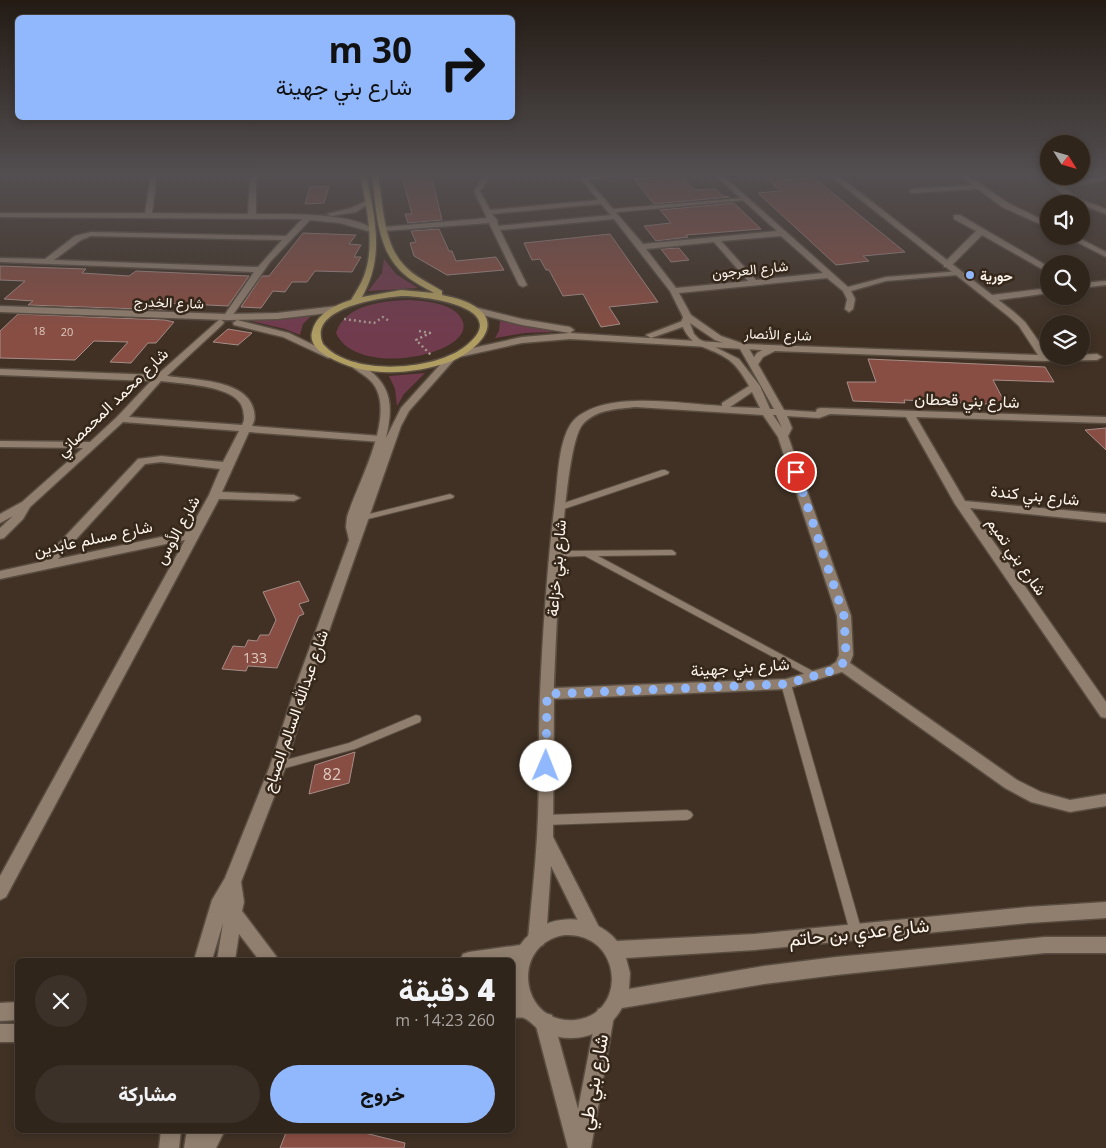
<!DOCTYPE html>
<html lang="ar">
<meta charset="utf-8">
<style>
:root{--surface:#30251b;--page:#3c3128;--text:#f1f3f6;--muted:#a8a5a3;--line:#4b423a;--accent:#91b8fd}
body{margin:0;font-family:"Open Sans",Vazirmatn,sans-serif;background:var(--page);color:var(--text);direction:rtl;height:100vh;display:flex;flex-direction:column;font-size:19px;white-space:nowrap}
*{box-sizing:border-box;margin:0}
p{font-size:16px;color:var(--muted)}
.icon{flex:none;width:28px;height:28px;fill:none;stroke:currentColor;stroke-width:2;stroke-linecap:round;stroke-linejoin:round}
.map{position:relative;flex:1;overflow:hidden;direction:ltr}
.sheet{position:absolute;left:15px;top:958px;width:500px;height:175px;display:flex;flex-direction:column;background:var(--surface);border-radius:8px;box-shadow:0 2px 8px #0003,0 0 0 1px var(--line);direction:rtl}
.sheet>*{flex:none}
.guide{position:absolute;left:15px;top:15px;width:500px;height:105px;border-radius:8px;box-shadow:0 2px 8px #0003,0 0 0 1px var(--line);direction:rtl;background:#91b8fd;color:#111;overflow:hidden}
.needle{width:32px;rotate:127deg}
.tools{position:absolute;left:1040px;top:135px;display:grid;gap:10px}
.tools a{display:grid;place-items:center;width:50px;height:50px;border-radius:50%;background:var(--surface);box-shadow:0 2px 8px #0003,0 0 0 1px var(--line);font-size:25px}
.pin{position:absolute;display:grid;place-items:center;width:42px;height:42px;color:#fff;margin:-21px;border:2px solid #fff;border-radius:50%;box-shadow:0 1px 5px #0007}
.me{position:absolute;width:55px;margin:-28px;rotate:1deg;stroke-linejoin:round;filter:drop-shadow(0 0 4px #0008)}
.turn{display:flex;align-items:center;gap:18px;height:105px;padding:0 20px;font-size:22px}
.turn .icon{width:65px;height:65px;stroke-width:2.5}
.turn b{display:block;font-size:35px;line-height:42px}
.round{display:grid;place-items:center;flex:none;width:52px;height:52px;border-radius:26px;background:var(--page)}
.head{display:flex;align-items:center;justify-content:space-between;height:85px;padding:0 20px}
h1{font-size:30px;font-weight:800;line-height:38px}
.action{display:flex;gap:10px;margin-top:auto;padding:10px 20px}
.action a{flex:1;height:58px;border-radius:30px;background:var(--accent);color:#111;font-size:20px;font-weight:800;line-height:58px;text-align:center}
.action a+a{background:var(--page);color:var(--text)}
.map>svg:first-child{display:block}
</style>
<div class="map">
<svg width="1106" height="1148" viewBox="0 0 1106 1148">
<rect width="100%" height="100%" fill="#403124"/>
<path fill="#713b4e" d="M384,259l12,15 22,14 -50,3 14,-18z
M409,300c16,1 48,3 54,22 2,7 -1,12 -6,17 -25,23 -105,31 -121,-6 9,-29 48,-32 73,-33z
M311,316l-8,8 -3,11 -15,-6 -34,-8z
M500,321l55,11 -30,1 -30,5 4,-7z
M425,373l-21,21 -7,12 -2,-17 -6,-13z"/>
<path fill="#894e43" stroke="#a58d88" d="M431,174l11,46 -34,3 -3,-9h7l-10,-38z
M762,174h19l7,6 26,-2 91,74 -42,4 6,5 -33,4 -78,-72 22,-2z
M681,175l14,15 20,-1 8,7 6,1 -75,7 -20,-25z
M329,186l-5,17 -19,1 5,-17z
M734,203l27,26 -75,6 2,2 -32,4 -12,-15 27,-3 -11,-13z
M439,229l10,22h3l4,10 40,-4 8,13 -57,5 -33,-19 -4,-13 6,-1 -5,-11z
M303,233l53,2 -7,9 12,1 -7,12h7l-9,15 -37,-1 -8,11h-15l-7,10 -12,-1 -12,17 -20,-1 21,-31h7z
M610,234l48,68 -49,5 11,17 -19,3 -18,-33 -20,2 -14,-26h-3l-6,-11 -8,1 -8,-17z
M679,248l10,12 -18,2 -10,-13z
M0,266l86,3 -4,4 47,3 7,-5 113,5 -21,30 -61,-3 -1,7 -138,-5 5,-4 -29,-2 21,-18 -25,-1z
M18,314l147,6 9,2 -18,21h-8l-17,20 -21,-1 18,-20 -34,-1 -19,19 -75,-2v-27z
M228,329l24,4 -14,12 -25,-3z
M868,359l177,8 9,15 -61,-2 13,25 -102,-5 1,3 -52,-2 -6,-19h29z
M1106,428v22l-21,-20z
M299,581l10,20 -10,3 5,10 -5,2 -22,52 -29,-2 -2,5 -24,-2 11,-23 12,1 3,-7 9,1 3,-6h9l7,-15 -13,-28z
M355,752l-6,31 -40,11 6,-29z
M287,1130h66l52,13 -1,5h-124z"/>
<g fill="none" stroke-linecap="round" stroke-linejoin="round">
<g stroke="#594d41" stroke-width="2">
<path id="lane" d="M745,198l2,1v1l-137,13 -3,-2 3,-2z
M662,470h3l4,2 -1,2 -104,35h-6l-1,-2 1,-2z
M450,494l4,2 -1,2 -89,22 -4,-2 1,-2z
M672,550l4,3 -1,2 -77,1 222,119 2,2 -2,2h-6l-229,-123 -30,1 -4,-3 4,-3z
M786,680l3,1 2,3 71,248 -2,4 -4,2 -4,-2 -2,-4 -69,-248 2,-3z
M416,715l4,1 1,3 -1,3 -65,27 -77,21 -4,-1 -1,-3 1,-3 4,-1 71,-19z
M687,810l4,2 2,3 -2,3 -4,2 -142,5 -4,-2 -2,-3 2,-3 4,-2z"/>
</g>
<g stroke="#594d41" stroke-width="3">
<path id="street" d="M151,174h6l-5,39 96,1 2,-40h6v40c30,0 95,-2 119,16l-4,2 -31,-9 -30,-3 -40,42 -40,57 -3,1 -4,-3 31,-45 -254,-10v-4l45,1 30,-23 16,-4 195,4 16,-17 -302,-2v-4h145zM91,236l191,4 -24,27 -204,-7 27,-20z
M482,174h6l-1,7 -7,10 10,19 108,-10 -21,-26h58l-47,6 55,64 134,-13 -63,-57h7l127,113 38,-10 74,-6 1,2 -4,2 -71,6 -35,10 4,8 -2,10 -4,3 -4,-3 2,-10 -4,-8 -16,-13 -148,15 12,22 30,21 26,9 37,65 32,2 1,-3 4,-1 285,9v6l-190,-6 49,84 141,13v8l-136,-14 136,194v16l-5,-1 -146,-213 -49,-87 -76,-3 -11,4 -32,-2 5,12 -4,8 63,180 2,39 -3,8 167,117 24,12 29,8 36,-6v12l-36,6 -39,-10 -26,-14 -163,-116 -56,17 -232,10 -1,138 49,96 -3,6 -6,2 -6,-2 -36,-73 -5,73 -3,6 -6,2 -6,-2 -3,-6c3,-34 7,-68 9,-102 3,-47 1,-95 3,-143 3,-64 7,-128 15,-192 3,-22 3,-67 20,-83 33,-29 105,-15 147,-13v-3l27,-17c-5,-9 -11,-19 -20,-26 -20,-15 -37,-9 -48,-37l2,-6 -13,-26 -56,-72 -114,11 27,55 -4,2 -4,-2 -30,-62 -105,8 -4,-2 4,-2 103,-9 -13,-27 7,-10zM601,204l10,11 -113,11 -1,-6 -5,-6zM781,236l42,37 -67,7 -35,-39zM714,242l34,39 -72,7 -30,-39zM690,323l25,17 25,9 34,60h-4l-10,-23 -21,-27 -40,-20 -5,-5zM752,392l8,16 -30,-1zM636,407l127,8 15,22 59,179 2,39 -3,7 -6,4 -44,13 -232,9c2,-41 8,-242 29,-264 14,-15 34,-15 53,-17zM773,415h3l6,13z
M958,174h8l42,29 41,20v5l-47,-21 -24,-18 -66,4 -3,-2 3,-2 60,-4z
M1038,174h8l16,10 44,-8v4l-41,8 12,10 29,11v5l-34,-13z
M368,200l4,2 -2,1 -14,9 -25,4 -4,-2 24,-6z
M954,215h6l89,52v6l-67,-38 -32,32h-6v-4l32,-32 -22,-12z
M1065,236h10l31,16v5z
M1106,281v4l-25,3v-5z
M1049,288v5l-57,8 -4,-3 4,-3z
M220,319l4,3 -1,2 -56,52c26,4 81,3 87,35 1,7 1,9 -2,15l129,10 5,3 -5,3 -132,-10 -27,60 72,3 6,3 -6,3 -75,-2 -213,398 -6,3v-24l185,-336 -185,39v-8l41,-9 97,-103 23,-3 62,6 16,-31 -116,-9 -93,85 -7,12 -19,19 -4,1v-11l13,-12 -13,7v-9l22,-12 61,-54 -83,-1v-6l90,1 27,-25 34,-36 -151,-6v-6l157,6zM161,381c21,3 78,4 82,29 1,6 2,10 -1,15l-113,-8zM161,462l59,7 -11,26 -20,36 -131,28 87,-95z
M605,1007l7,2 2,7 -23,132h-23l-33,-126 3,-7 7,-2 7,2 26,94 18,-93 2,-7z"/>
</g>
<g stroke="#594d41" stroke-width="3">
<path id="secondary" d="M828,174h8l178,138 11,10 24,34 48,-2 5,3 -5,3 -52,1 -270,-10 -12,6 -6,9 -3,1 -5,-3 8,-11 5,-3 -192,-11 -48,4 -63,14 -5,-3 5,-3 63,-14 48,-4 174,11 294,11 -19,-29 -11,-10z
M0,306l227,8 50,-1 60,-7 4,3 -4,3 -60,7 -50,1 -227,-8z
M474,307l48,12 48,8 4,3 -4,3 -48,-8 -51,-13 -1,-2z
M237,320l52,13 47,23 -2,2h-6l-45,-21 -49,-12 -1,-2z
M685,320l4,3 -1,2 -37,13 -5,-3z
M451,355l5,3 -2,2 -45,51 -8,15 -92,262 -23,78 -45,116 3,20 -2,9 37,49h-20l-20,-26 -4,26h-18l6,-37 -11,37h-18l18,-60 13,-22 45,-112 25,-78 54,-148 -3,-13 1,-10c10,-33 49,-100 27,-132 -6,-9 -17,-13 -24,-20l5,-3c5,2 9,5 14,8 25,19 23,41 17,68l15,-30 47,-52z
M1106,902v16l-78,5 -273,27 -129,8 4,15 -1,16 135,-23 72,-9 209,-20h61v16h-61l-209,22 -72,9 -142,24c-16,29 -50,37 -79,24 -7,-3 -12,-11 -19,-14 -2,-1 -9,0 -12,0v-18h2l-2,-5v-35h-52l3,-6 6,-2 51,-7c23,-33 72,-34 97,-4l138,-7 273,-27zM565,935c57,-3 64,79 10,85 -56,5 -65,-77 -10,-85z
M18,1002v18l-18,1v-18z
M0,1024h18v18h-18z
M161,1130h20l-2,18h-20z
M187,1130h38l-9,18h-32z"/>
</g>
<g stroke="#594d41" stroke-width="3">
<path id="primary" d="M360,174h6c9,45 19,82 -4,123l39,-7 33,3c-12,-7 -27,-14 -36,-25 -22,-24 -22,-63 -26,-94h6c5,29 5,68 25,90 10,12 26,19 39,27v4c14,3 31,7 41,18 17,20 -18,44 -34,49 -38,13 -86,16 -122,-6 -8,-4 -18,-13 -15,-24 4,-18 23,-27 39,-32 5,-8 10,-16 13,-24 12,-32 2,-70 -4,-102zM401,296c26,0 116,12 62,52 -32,23 -113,28 -140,-4 -16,-36 56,-46 78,-48z"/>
</g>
<path stroke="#a5998e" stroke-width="2" stroke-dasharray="1 2.5" stroke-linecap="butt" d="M272,174v4l30,-4"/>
<path stroke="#a5998e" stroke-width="2.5" stroke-dasharray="2 3" stroke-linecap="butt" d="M344,319l30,4 9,-6 6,4
M419,331l11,2 -14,7 15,15"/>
<use href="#lane" fill="#907f6f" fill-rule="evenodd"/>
<use href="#street" fill="#907f6f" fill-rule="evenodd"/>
<use href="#secondary" fill="#907f6f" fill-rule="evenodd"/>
<use href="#primary" fill="#b09d62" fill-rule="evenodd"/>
</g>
<linearGradient id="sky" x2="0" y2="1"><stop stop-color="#231b14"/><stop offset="0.52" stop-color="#534e50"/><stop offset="1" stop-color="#534e50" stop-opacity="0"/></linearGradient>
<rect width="1106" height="335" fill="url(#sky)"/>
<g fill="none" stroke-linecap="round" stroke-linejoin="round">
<path stroke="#91b8fd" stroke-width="9" stroke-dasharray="0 16.2" d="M546,766l1,-72 239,-10 49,-14 7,-5 4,-10 -2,-39 -48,-144"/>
</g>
<circle fill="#91b8fd" stroke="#35271a" stroke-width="2" cx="970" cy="275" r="5"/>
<g text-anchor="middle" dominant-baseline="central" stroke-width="5" stroke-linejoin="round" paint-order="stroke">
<g font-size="11" fill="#dfcac0">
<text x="39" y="330">18</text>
<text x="67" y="331">20</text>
</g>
<g font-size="14" fill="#fcf3ea" stroke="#35271a">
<text transform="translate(750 269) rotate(-6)">شارع العرجون</text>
<text transform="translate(169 302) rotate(2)">شارع الخدرج</text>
<text transform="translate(778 334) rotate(2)">شارع الأنصار</text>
</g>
<g font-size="14" font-weight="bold" fill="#fcf3ea" stroke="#35271a" text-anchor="start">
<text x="980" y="275">حورية</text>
</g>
<g font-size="14" fill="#dfcac0">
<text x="255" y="657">133</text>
</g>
<g font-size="16" fill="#fcf3ea" stroke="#35271a">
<text transform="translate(967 400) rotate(2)">شارع بني قحطان</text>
<text transform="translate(112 402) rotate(-44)">شارع محمد المحمصاني</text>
<text transform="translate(1035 495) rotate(6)">شارع بني كندة</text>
<text transform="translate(177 530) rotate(-61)">شارع الأوس</text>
<text transform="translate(93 538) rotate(-12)">شارع مسلم عابدين</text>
<text transform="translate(1017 556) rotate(55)">شارع بني تميم</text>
<text transform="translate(556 568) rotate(-85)">شارع بني خزاعة</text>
<text transform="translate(740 667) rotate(-4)">شارع بني جهينة</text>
<text transform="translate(295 711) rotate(-71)">شارع عبدالله السالم الصباح</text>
</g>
<g font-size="16" fill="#dfcac0">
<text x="332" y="774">82</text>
</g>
<g font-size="19" fill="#fcf3ea" stroke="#35271a">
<text transform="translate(859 932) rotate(-6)">شارع عدي بن حاتم</text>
<text transform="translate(593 1082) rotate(-80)">شارع بني طي</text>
</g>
</g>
</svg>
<div class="tools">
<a><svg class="needle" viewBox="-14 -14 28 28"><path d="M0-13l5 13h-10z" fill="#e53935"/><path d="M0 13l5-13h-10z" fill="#a8a5a3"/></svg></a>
<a><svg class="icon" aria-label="sound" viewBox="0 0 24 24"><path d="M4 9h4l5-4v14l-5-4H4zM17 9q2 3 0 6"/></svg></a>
<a><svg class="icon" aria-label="search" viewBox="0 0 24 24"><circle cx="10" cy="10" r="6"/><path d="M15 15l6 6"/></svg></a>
<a><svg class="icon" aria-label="layers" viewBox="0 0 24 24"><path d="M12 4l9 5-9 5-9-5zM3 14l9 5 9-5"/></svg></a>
</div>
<div class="pin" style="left:796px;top:472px;background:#d93025"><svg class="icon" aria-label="arrive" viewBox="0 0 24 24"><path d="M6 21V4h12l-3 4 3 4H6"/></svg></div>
<svg class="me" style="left:546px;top:766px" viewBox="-20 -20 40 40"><circle r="19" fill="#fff"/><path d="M0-13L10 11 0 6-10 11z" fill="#91b8fd"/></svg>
<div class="guide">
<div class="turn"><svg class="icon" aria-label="right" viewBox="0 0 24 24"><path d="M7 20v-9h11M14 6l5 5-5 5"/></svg><div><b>30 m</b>شارع بني جهينة</div></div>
</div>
<section class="sheet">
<div class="head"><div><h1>4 دقيقة</h1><p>260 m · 14:23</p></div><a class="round"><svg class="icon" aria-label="close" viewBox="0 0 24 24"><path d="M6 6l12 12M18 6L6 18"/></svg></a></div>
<div class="action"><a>خروج</a><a>مشاركة</a></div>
</section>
</div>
